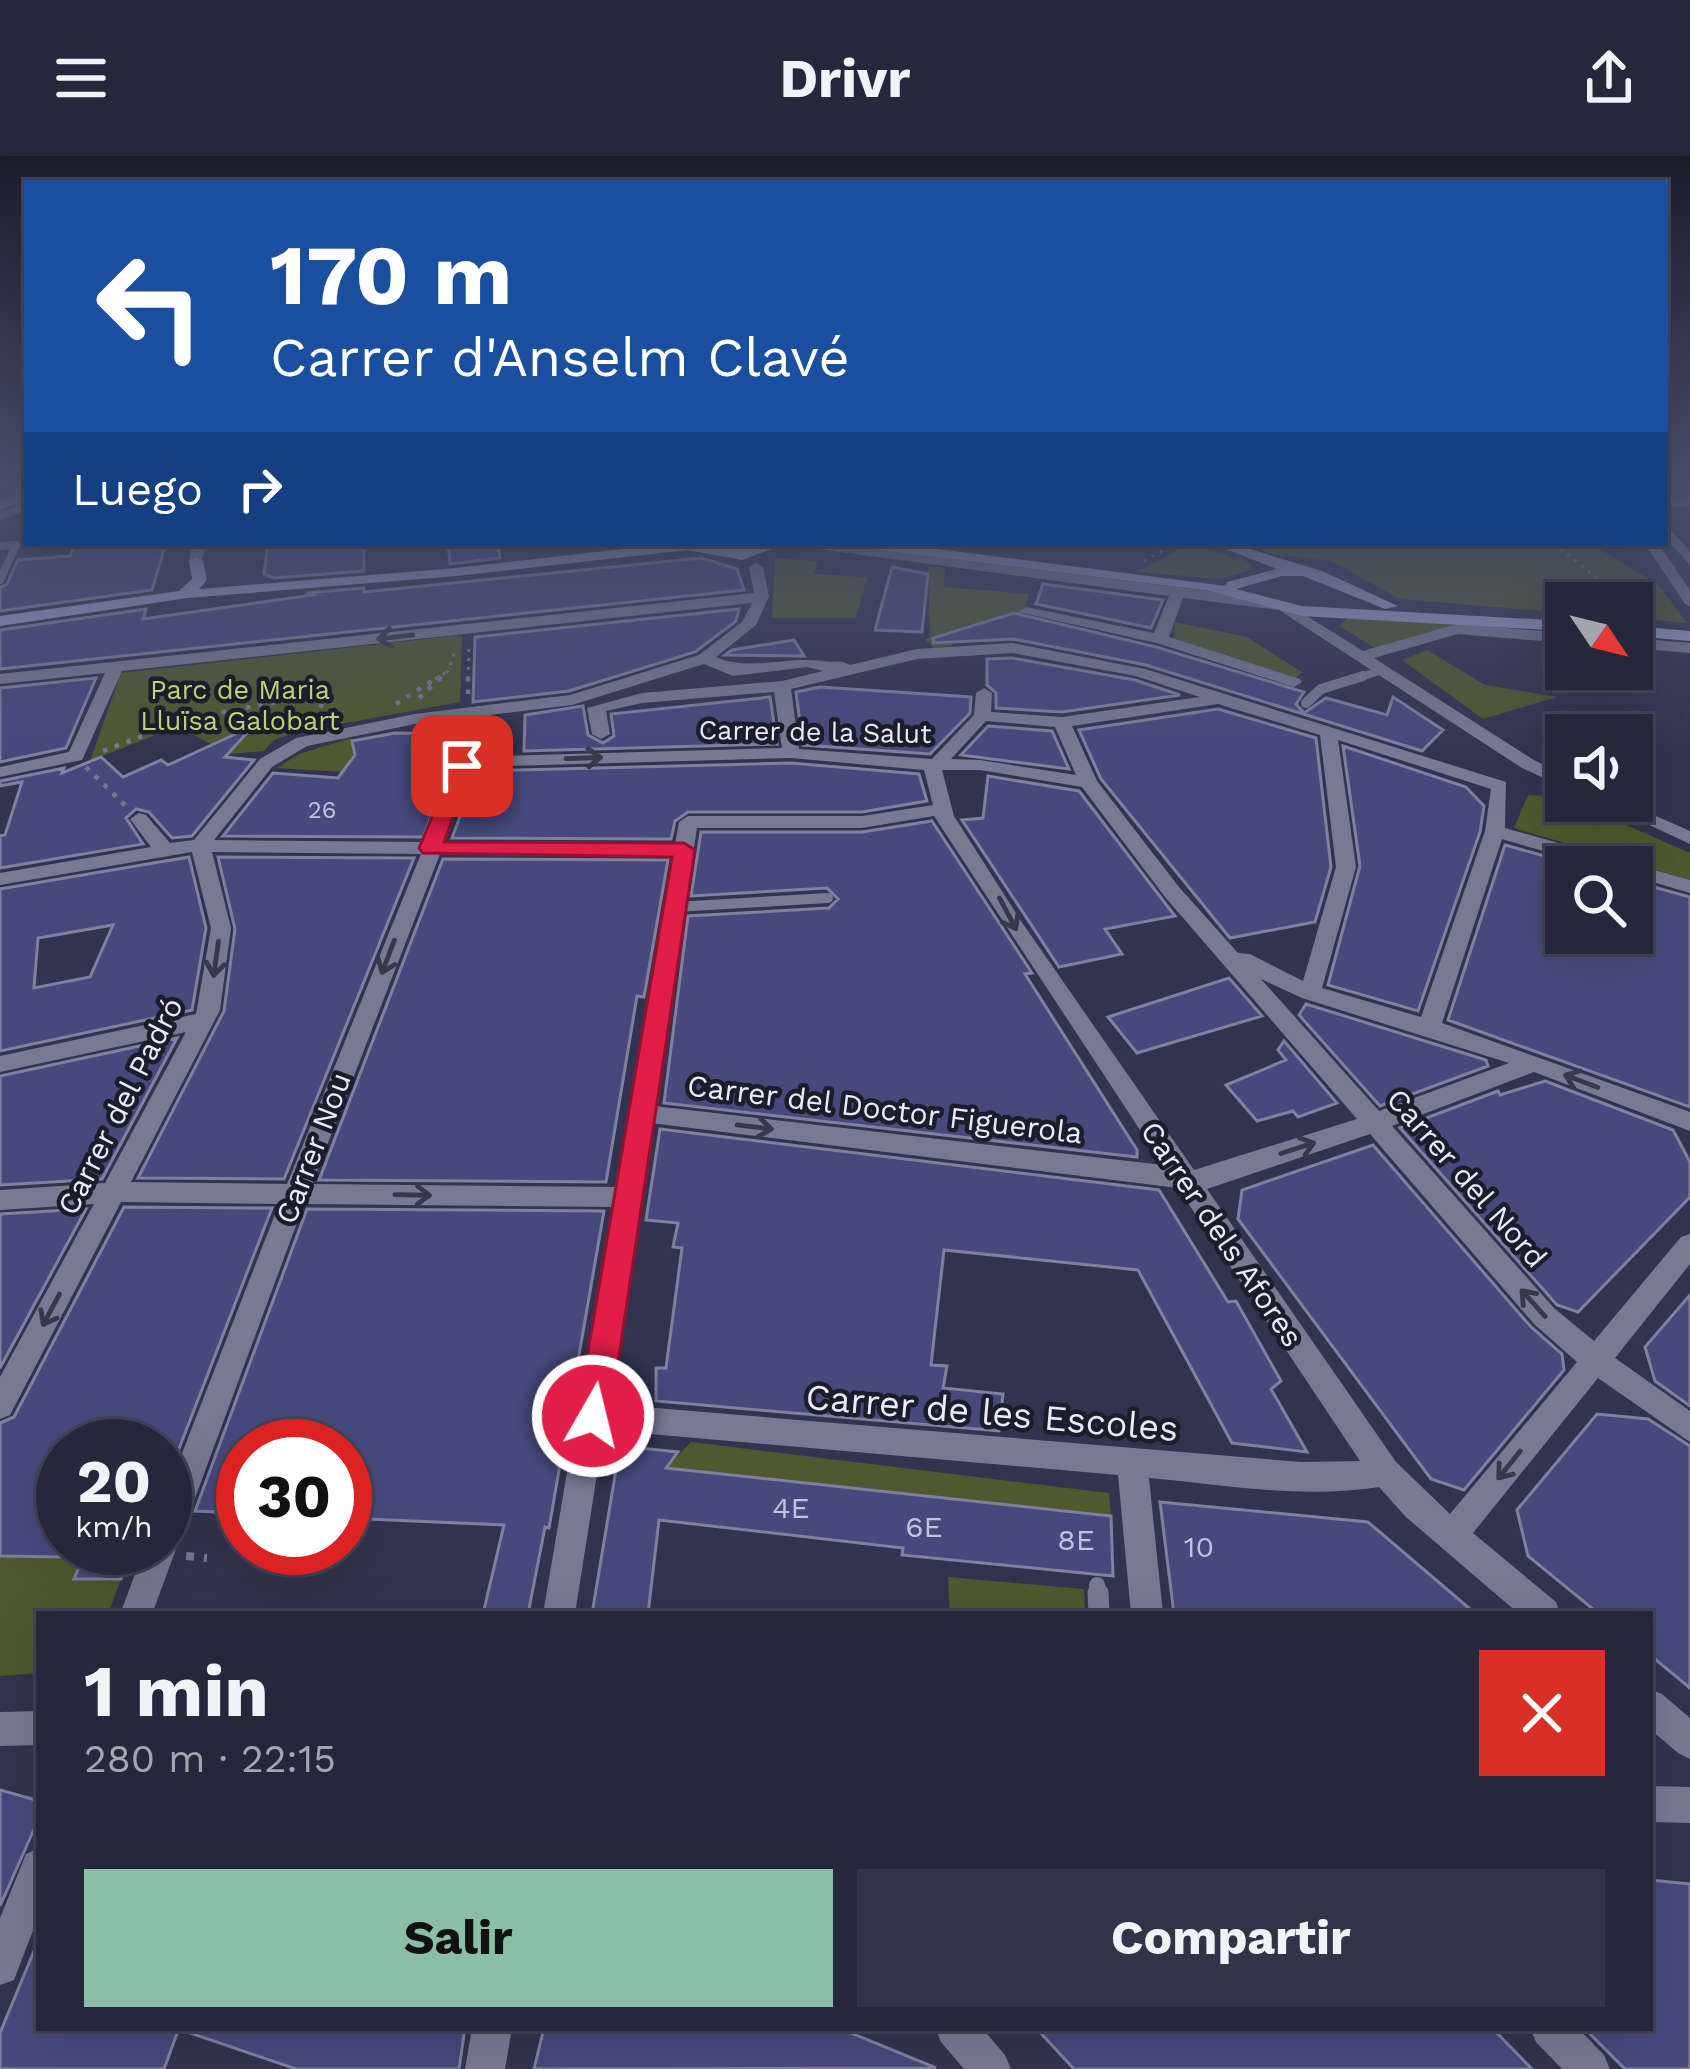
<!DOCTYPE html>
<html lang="es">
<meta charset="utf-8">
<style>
:root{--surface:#26273b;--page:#323346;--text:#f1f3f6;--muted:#a4a5af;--line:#424455;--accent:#8abfa5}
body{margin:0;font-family:"Work Sans",sans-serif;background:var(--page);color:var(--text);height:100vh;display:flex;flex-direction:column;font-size:45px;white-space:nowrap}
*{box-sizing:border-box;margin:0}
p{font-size:39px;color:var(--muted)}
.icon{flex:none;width:66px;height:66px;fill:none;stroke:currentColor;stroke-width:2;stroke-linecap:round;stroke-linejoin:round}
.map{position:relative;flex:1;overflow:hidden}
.sheet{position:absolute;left:36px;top:1455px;width:1617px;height:420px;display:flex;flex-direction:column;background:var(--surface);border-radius:0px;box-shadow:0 12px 48px #0002,0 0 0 3px var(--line)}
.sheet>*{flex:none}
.top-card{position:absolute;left:24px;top:24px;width:1644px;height:366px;border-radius:0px;box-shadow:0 12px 48px #0002,0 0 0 3px var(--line);background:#1a4fa0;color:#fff;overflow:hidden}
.needle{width:78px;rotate:125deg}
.buttons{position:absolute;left:1545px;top:426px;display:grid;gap:24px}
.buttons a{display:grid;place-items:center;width:108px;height:108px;border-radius:0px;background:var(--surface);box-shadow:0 12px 48px #0002,0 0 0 3px var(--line);font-size:60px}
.speed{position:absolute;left:36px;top:1263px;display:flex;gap:24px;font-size:60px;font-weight:700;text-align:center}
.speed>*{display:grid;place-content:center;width:156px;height:156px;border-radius:50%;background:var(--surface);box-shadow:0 12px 48px #0002,0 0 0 3px var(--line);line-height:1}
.speed small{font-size:30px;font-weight:400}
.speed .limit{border:18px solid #d22;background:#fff;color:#111}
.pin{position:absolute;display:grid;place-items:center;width:102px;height:102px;color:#fff;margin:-51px;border-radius:24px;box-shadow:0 6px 18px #0006}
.me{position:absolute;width:132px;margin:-66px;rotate:8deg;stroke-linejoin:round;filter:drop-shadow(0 0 9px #0008)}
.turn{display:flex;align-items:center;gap:42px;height:252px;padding:0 48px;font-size:54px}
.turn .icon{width:156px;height:156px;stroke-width:2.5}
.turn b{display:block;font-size:84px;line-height:102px}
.then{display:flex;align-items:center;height:114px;padding:0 48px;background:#0003;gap:24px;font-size:45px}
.round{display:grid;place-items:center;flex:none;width:126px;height:126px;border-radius:0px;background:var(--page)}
.head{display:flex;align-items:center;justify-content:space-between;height:204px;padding:0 48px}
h1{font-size:72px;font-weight:700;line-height:90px}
.action{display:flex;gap:24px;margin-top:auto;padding:24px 48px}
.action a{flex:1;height:138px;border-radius:0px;background:var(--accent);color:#111;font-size:48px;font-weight:700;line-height:138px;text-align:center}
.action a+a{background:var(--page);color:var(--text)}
header{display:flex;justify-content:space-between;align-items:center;height:156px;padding:0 48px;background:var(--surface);font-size:54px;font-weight:700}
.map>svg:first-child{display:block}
</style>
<header><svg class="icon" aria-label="menu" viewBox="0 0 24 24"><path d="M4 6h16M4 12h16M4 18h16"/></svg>Drivr<svg class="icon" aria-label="share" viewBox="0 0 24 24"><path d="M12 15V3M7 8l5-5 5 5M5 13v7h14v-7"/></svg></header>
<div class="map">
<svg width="1690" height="1913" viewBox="0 0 1690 1913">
<rect width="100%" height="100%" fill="#32344f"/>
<path fill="#4f592d" d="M1190,387l59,19 4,7 -32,10 -83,-7z
M1249,387h340l69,41 29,39 -55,-5v-15h-66v10l-166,-14 -69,-38 -60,-7z
M775,402l43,3 -4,13 53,3 -11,41h-84z
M928,410l17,2 -1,19 85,7 -15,45 -60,2 -2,5 -18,2 -9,-9 5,-2z
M1350,460l108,9 -83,23 -36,-22z
M1175,466l72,15 55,35 -6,6 -122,-38z
M462,479l-2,67 -163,30 -23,8 -10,11 -36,3 -50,-28 -88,35 31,-88z
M1427,494l58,35 72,12 -74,22 -81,-59z
M351,582l3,13h8l-5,11h-8l-7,10 -65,-4 22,-14z
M1528,639l34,2 128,56v27l-176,-52z
M691,1286l418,51 2,23 -445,-48z
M0,1400l83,1 -8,22h46l-13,35h-69v59l-39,3z
M948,1421l136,12 1,25h-135z"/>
<path fill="#47497d" stroke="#7e81a0" stroke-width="3" fill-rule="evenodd" d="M75,387h91l-14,47 -152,21v-23l7,-4 11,-24 52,-4z
M268,387h96v28l-90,7 -10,-4z
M448,387h50l2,15 -50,6z
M701,402l36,11 7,21 -744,79v-39l146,-21 -3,10 169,-24 -5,-2 57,-5v4z
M892,411l36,7 -6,58 -47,-2z
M1043,428l120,16 -12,28 -115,-24z
M739,453l-3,12 -41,31 -126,39 -96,11 2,-65z
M1014,457l142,34 148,45 -8,12 8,9 22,-15 61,17 6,-18 50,33 -21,21 -276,-86 -133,-26 -80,4v-5z
M794,484l10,16 -79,-1 7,-5z
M1012,502l123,22 45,15 -118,17 -66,-4v-15l-9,-8v-26z
M96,522l-30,70 -66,14v-74z
M820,531l151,10 -1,16 -40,41 -127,-9 -7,-53z
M770,541l7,47 -253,7 1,-36 58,-9 5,29 15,8 11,-7 -3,-22z
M1218,553l98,29 15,129 -16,55 -85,16 -129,-159 -22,-49z
M253,570l-28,31 29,3 -62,76 -20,2 -23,-26 -13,-3 -10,9 17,26 -143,24v-32l5,-1 17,-53 -22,4v-5l64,-13 -2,5 39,-16 22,20 38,-17 7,5z
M988,570l64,5 17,38 -108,-14z
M395,577l69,1 -17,31h5l-29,72 -200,-1 50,-63 65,5 17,-23 -3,-14z
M1343,590l123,41 18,19 -4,26 -62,179 -90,-26 32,-119z
M791,607l128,11 8,27 -65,11h-174l-13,9 -4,18 -219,-1 25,-67z
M988,620l91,15 96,125 -70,13 17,25 -63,13 -97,-147 21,-2z
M932,665l100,152 -7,1 112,176v7l-473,-54 24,-187 141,-8 9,-9 -11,-11 -136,8 10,-64h161z
M1505,689l61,17v71h66v-52l58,16v210l-242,-87z
M189,701l17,71 -14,82 -192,41v-162zM113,769l-23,52 -56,11 4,-50z
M218,701l196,1 -130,321 -146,-1 86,-167 11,-82z
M443,703l225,1 -24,137 -7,-1 -31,186 -287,-2z
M1229,822l33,38 -125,37 -29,-36z
M1306,848l180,56 2,6 -108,40 -81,-91z
M177,882l-75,141 -102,6v-109z
M1284,885l53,62 -39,14 -5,-6 -36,10 -31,-36 60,-25 -8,-10z
M1545,925l128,49 17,32v35l-112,115 -21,-7 -157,-177 98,-37 2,4z
M660,973l499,61 69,112 8,-1 45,80 -10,8 36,63 -75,-9 -94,-173 -194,-20 -13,115 16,1 -4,22 60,6 -4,37 -343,-30v-33h10l16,-120 -9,-1 5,-24 -32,-3z
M1373,989l158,182 31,27 2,16 -100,120 -33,-11 -193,-260 4,-29z
M124,1051l148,1 -107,277v-39h-102v111l-63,-1v-133l14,-6z
M86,1053l-86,159v-154z
M307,1053l297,2 -55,317 -4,-1 -17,87h-45l21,-89 -159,-7v-72h-102v67l-48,-2z
M1690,1139v111l-35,-25 -10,-34z
M1597,1258l51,5 42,27v242l-40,-33v-41h-51l-71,-58 -11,-46z
M620,1290l58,6 -12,16 445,48 2,60 -211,-21 1,-7 -244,-28 -11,94h-56z
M1160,1346l208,20 108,92h-302z
M87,1392h47l-13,31h-47z
M0,1634l39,11v17l-39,88z
M1650,1724l40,4v185h-65l-41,-41h66z
M39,1783v89h140l-15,41h-164v-36z
M187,1872h278l-6,41h-163l-109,-37z
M544,1872h295l97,40 -402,1z
M1036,1872h456l40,41h-458z"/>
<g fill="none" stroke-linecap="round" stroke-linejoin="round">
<path stroke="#777991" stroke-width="3" stroke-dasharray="3 6" stroke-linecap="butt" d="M1553,387l53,42
M1144,405l33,-18
M435,523l14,-9
M440,523l9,-9 7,-22
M468,523l1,-32"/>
<path stroke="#777991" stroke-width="4.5" stroke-dasharray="4.5 8" stroke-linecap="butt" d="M468,538v-18
M419,542l24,-22
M396,548l44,-28
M103,595l87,-33 109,-20 44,15
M86,611l42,41"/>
<path stroke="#777991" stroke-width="8" stroke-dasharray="8 10" stroke-linecap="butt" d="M186,1400l21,2"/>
<path stroke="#777a93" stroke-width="8" d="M1665,346l25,1
M0,360l27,-10
M0,390l16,-1 -16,35
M1354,523l28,-9"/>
<path stroke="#777a93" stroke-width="10" d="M1306,547l15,-14 42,-13
M675,751l153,-9"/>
<path stroke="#777a93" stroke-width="16" d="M1097,1429l1,11"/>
<path stroke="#777a93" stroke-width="21" d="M1098,1437l1,21"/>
<path fill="#777a93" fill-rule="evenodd" d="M1665,368l25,27v14l-25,-28z
M192,387h14l-5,21 -12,-3z
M796,387h39l448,58 80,50 94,-27 109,9v10l-108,-9 -84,24 160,102 32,16v12l-44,-20 -243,-158 -96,-12 -14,39 131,42 2,3 -8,5 -137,-44 -139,-31 8,-5 128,26 15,-37 -366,-49z
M1644,387h14l32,47v16l-5,-2z
M756,407l7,4 6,30 -13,28 -40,32c33,15 71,-1 106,4 13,2 18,-2 28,4l67,-16 95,-6 133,26 361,113 -1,46 185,52v13l-58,-17v-9h-34l-96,-28 -60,184 248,89v19l-156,-59 -142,54 162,182 40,33 87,-104 9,-3v30l-75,94 75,53v31l-92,-64 -125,155 83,69 4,12h-41l-113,-97 -27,-30c-76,12 -154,-2 -230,-9l14,136h-32l-13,-139 -514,-45 -29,184h-32l69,-407 -308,-3 -152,410h-32l25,-66h20v-51l114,-293 -158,-2 -111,213 -10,4v-42l94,-173 -94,6v-20l105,-7 81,-151 -186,40v-16l196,-42 15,-86 -19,-76 -192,33v-12l151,-26 -21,-28 9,-6 7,2 24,28 24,-3 66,-81 36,-21 119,-24 155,-19 129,-40 43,-33 10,-19 -630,68 -40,89 -82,17v-10l69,-15 36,-79 -105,11v-10l754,-81 -5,-26zM1012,497l124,23 64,21 -138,20 -71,-5 1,-19 -8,-5 -8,5 -2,22 -42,44 -133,-10 -8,-60 126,-30zM704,508l29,12 74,-9 16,4 -41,10 -140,12 -55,15 5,26 9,5 9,-5 -4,-23 36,-8 132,-11 8,56 -315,9 -9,5 -32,80 -212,-2 58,-73 35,-21 108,-22 157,-19zM1218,548l102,31 16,132 -33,114 -53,-27 -12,-1 -59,-66 -82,-106 -25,-55zM986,565l69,6 21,48 -96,-15 -29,-1zM1338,584l153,49 -6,42 -64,186 -99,-29 34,-121zM791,602l133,12 9,35 -71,11h-174l-9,6 -4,22 -230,-2 29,-75zM942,614h38l102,17 83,110 192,222 -163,51 -173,-249 -67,-105zM934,660l229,349 -509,-59 43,-278h165zM212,696l209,2 -134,330 -156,-2 89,-172 11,-82zM440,698l233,2 -57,331 -304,-3zM1261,823l41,19 207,65 -130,48zM651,967l527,65 182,273 -59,1 -693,-58zM1370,978l164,190 43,38 -127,152 -54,-52 -189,-273z
M1632,482l58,5v10l-58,-5z
M1598,645h24l68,30v13z
M1650,1533l12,5 28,24v41l-12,-6 -28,-24z
M39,1555v34l-39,1v-34z
M1650,1630l40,1v36l-40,-1z
M39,1692v67l-25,65 -14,5v-67l26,-64z
M472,1872h40l-7,41h-40z
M935,1872h47l23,27 6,14h-47l-23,-27z
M1530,1872h48l26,27 6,14h-48l-26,-27z"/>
<path fill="#9b9fc7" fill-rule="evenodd" d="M27,335v9l-27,10v-9z
M676,387h44l-9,4c32,5 47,-4 77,-4l-46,17 -55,-10 -231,26 -268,22 -188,28v-10l179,-25 13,-12 -3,-18 7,-4 7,4 4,19 -8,9 257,-21z
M850,387h41l335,43 1,-4 50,-13 -67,-26h20l92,28 76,35 -13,3 -82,-33h-21l-46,13 66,17 264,15v10l-264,-15 -92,-25 -353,-44z
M1632,470l58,5v10l-58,-5z"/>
</g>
<defs><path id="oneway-shaft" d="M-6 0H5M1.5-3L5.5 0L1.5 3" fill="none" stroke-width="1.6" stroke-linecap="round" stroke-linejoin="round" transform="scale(3)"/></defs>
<g stroke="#37394a">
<use href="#oneway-shaft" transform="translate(395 481) rotate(173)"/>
<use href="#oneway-shaft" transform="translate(584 602) rotate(-2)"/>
<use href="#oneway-shaft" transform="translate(1008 758) rotate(62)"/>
<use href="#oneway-shaft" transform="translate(388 801) rotate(111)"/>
<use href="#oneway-shaft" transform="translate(216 803) rotate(98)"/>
<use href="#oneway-shaft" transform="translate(1581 925) rotate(-159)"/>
<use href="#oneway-shaft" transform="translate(755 971) rotate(7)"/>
<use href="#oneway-shaft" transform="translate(1298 992) rotate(-18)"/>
<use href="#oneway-shaft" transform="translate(413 1039) rotate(1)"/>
<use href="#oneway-shaft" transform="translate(1533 1147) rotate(-132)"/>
<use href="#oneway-shaft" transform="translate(51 1154) rotate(118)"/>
<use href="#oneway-shaft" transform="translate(1509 1309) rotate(129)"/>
</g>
<linearGradient id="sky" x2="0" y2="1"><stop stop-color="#1c1d2b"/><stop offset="0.55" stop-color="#49506e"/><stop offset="1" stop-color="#49506e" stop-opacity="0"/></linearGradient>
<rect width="1690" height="599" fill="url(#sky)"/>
<path fill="#e11d48" stroke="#92132f" stroke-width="3" d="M455,606l17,4 -28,76 240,1 11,7 -85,566 -5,11 -12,4 -11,-4 -5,-11 95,-559 -249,-4 -4,-5z"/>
<g text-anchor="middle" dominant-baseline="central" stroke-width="9" stroke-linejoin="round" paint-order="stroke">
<g font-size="24" fill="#c0c3dd">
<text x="322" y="654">26</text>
</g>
<g font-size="27" fill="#bcd27a" stroke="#1c1d2a">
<text x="240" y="534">Parc de Maria<tspan x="240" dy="31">Lluïsa Galobart</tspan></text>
</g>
<g font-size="27" fill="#e9ecfd" stroke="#1c1d2a">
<text transform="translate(815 576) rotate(1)">Carrer de la Salut</text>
</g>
<g font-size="30" fill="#e9ecfd" stroke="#1c1d2a">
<text transform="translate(120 950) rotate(-63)">Carrer del Padró</text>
<text transform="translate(885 953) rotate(7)">Carrer del Doctor Figuerola</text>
<text transform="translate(313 992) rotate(-69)">Carrer Nou</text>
<text transform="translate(1467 1022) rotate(49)">Carrer del Nord</text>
<text transform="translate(1222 1078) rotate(56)">Carrer dels Afores</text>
</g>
<g font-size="30" fill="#c0c3dd">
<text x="791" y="1351">4E</text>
<text x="924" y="1370">6E</text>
<text x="1076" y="1383">8E</text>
<text x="1199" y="1390">10</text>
</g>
<g font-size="36" fill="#e9ecfd" stroke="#1c1d2a">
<text transform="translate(992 1257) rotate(5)">Carrer de les Escoles</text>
</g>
</g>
</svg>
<div class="buttons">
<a><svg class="needle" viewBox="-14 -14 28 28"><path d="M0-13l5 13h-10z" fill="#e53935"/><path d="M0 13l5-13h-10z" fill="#a4a5af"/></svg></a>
<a><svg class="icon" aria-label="sound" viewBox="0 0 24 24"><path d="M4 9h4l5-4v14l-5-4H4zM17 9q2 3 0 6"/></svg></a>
<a><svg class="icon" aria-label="search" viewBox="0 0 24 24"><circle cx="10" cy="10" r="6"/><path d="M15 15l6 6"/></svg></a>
</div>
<div class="speed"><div>20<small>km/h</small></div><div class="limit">30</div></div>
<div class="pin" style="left:462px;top:610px;background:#d93025"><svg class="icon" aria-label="arrive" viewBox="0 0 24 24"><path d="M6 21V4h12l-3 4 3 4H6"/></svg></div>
<svg class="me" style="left:593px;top:1260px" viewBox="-20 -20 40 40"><circle r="17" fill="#e11d48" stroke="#fff" stroke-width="3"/><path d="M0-11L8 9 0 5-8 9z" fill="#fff"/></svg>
<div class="top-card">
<div class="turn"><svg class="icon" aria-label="left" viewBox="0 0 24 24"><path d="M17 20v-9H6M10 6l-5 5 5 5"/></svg><div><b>170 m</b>Carrer d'Anselm Clavé</div></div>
<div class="then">Luego<svg class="icon" aria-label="right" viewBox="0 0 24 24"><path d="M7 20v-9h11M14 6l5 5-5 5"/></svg></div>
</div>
<section class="sheet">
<div class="head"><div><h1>1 min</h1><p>280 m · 22:15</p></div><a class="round" style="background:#d93025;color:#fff"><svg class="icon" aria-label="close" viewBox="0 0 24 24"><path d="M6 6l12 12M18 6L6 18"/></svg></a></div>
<div class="action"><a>Salir</a><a>Compartir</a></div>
</section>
</div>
